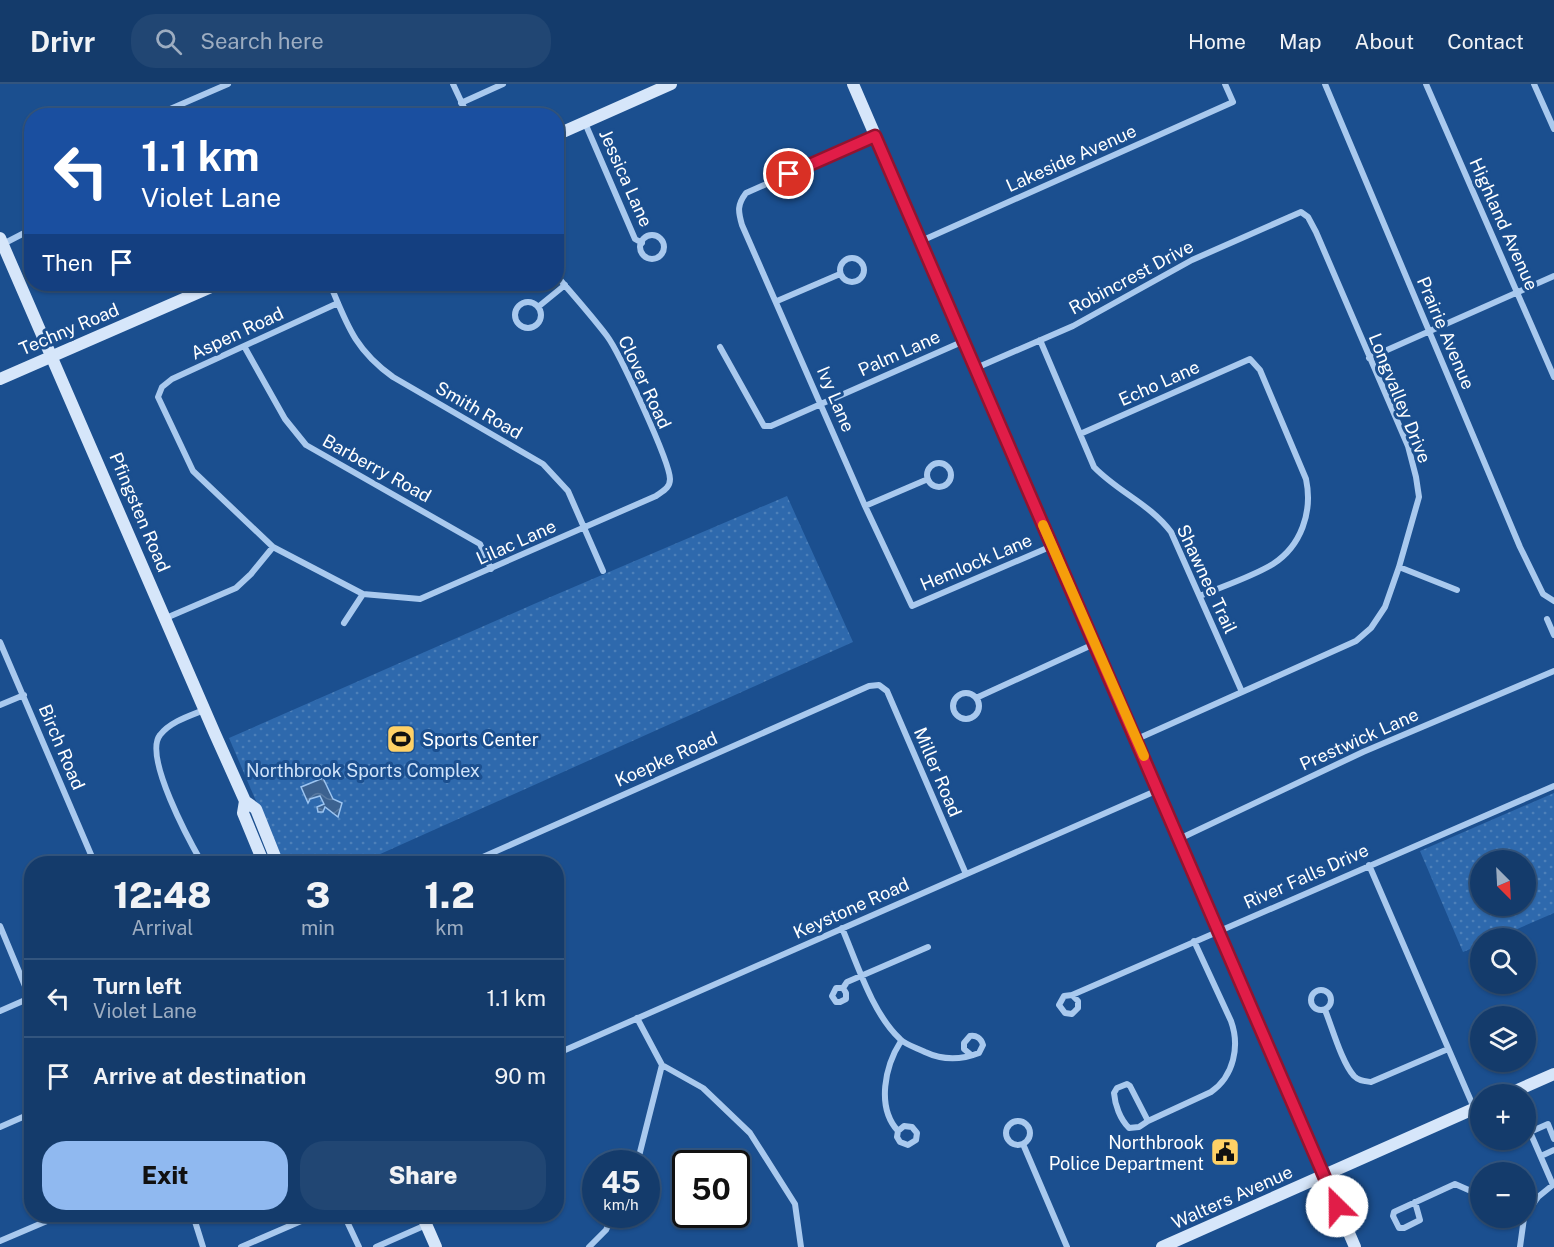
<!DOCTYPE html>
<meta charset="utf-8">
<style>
:root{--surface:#143b6b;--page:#214673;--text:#f1f3f6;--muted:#9dadc1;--line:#33557e;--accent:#90b9f0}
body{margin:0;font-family:"Public Sans",sans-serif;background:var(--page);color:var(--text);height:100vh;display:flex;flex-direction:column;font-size:22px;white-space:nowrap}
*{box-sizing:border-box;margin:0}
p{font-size:20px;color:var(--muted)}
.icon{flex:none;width:33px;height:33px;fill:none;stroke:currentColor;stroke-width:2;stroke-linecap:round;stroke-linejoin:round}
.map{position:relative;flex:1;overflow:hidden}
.side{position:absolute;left:24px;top:772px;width:540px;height:366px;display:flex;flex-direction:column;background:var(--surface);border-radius:24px;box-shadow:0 2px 4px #0004,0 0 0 2px var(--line)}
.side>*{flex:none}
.top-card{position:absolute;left:24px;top:24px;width:540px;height:183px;border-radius:24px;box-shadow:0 2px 4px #0004,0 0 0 2px var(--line);background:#1a4fa0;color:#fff;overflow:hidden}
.needle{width:39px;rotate:156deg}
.tools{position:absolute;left:1470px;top:766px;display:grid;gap:12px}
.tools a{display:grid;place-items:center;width:66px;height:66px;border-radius:50%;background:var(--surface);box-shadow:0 2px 4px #0004,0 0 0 2px var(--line);font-size:30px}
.speed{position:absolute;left:582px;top:1066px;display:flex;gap:12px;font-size:30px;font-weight:700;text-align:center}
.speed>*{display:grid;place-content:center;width:78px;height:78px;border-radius:50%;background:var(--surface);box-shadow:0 2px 4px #0004,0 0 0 2px var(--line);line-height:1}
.speed small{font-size:15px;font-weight:400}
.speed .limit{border:3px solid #111;border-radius:9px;background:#fff;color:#111}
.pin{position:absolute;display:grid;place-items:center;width:51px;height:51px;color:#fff;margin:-26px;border:3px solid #fff;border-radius:50%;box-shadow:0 2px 6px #0007}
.me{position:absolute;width:66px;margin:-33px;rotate:337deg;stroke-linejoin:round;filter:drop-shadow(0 0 4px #0008)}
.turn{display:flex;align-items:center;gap:21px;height:126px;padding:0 18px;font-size:27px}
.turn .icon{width:78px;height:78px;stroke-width:2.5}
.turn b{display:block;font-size:42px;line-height:51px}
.then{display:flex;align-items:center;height:57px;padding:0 18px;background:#0003;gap:12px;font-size:22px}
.eta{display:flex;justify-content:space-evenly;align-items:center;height:102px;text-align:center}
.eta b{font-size:36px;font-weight:800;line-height:42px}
.button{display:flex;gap:12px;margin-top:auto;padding:12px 18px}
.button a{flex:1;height:69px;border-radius:24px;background:var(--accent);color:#111;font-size:24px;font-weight:800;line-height:69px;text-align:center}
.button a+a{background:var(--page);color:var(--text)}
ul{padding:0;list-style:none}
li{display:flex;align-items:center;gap:18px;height:78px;padding:0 18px;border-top:2px solid var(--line)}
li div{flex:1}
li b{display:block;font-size:22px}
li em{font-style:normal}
header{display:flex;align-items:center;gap:36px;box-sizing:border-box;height:84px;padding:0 30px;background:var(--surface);border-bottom:2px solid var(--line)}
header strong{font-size:28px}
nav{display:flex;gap:33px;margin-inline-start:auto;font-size:21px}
.search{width:420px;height:54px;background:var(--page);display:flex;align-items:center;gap:15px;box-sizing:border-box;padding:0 21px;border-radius:24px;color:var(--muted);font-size:22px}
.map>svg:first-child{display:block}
</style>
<header>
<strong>Drivr</strong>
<div class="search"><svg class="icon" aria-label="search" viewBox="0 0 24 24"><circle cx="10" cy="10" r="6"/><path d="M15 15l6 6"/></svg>Search here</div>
<nav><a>Home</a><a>Map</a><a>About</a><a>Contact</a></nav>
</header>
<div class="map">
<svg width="1554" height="1163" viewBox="0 0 1554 1163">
<defs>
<pattern id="park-dots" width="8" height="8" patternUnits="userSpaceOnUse" patternTransform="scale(1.5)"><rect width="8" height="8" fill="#2e69ad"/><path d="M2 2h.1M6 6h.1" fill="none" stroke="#4d80b9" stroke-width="1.8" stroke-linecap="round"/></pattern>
<pattern id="water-waves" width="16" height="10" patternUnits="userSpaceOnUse" patternTransform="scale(1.5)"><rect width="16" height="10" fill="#3c6290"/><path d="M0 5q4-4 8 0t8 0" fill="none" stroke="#597aa1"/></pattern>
</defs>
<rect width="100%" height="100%" fill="#1b4f8f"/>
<path fill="url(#park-dots)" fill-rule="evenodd" d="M787,412l66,146 -495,222h-75l-54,-126 305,-134z
M1554,709v120l-60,26h-14v6l-17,7 -43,-101zM1480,777h46v45h-46z"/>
<path fill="url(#water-waves)" stroke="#9cc4f0" stroke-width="1.5" d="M323,694l10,21 9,4 -4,14 -13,-10 -2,5h-5l-1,-5 7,-3 -4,-8 -10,3 -2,4 -7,-16z"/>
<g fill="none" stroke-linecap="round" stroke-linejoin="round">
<path stroke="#a9c9ee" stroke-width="6" d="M453,0l15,32
M1325,0l195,463 23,47 11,7
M1426,0l128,293
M1534,0l20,45
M461,19l42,-19
M154,32l74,-32
M585,39l50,116 7,4
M875,52l-129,57c-9,12 -8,18 -4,32l123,281 47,100 140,-60
M640 163a12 12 0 1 1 24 0a12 12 0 1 1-24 0Z
M921,157l312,-139 -8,-18
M3,160l29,-15
M840 186a12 12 0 1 1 24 0a12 12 0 1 1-24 0Z
M330,200c17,41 25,66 63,93l150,87 25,27 35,80
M777,217l63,-27
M515 231a13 13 0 1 1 26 0a13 13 0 1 1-26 0Z
M338,219l-166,76 -10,8 -4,10 35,74 80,76 90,47 57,5 236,-103c7,-5 14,-8 14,-17 0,-17 -51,-127 -63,-143 -16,-21 -34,-41 -51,-61
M538,223l27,-22
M1040,256l54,127c24,25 56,37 77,65l71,160
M244,262l41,73 21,26 174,99 11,25
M720,263l44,79h7l193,-85
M1369,274l185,-82
M976,284l97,-42 119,-66 109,-48 7,5 8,15 92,214 8,31 3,20 -20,70 -14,40 -14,21 -15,13 -219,98
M1080,350l170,-75 10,11 46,109c7,33 -5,67 -33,85 -19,12 -52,23 -73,32
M927 391a12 12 0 1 1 24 0a12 12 0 1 1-24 0Z
M865,422l63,-27
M1399,483l58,23
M166,534l70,-30 15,-14 22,-27
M1547,535l7,16
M344,539l19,-29
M0,558l95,222
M953 622a13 13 0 1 1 26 0a13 13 0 1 1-26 0Z
M976,614l118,-54
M0,621l24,-10
M1179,755l184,-87 191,-81
M202,779c-12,-21 -59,-107 -42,-128 10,-13 29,-19 44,-25
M467,780l402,-178 10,-1 8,6 79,183
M1369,781l105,243
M0,842l30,72
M842,844c15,35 30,85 58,111 6,6 17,9 25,13 17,8 36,8 54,1l4,-8c-2,-7 -7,-10 -13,-9l-6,7v6l6,5
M843,904l3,5v6l-6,3h-4l-4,-6 4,-8h7l4,-6 81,-35
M1311 916a10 10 0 1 1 20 0a10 10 0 1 1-20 0Z
M1072,911l6,6v7l-6,6 -7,-1 -6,-8 5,-9 8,-1 482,-209
M1325,926c7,17 17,53 29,66 5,5 10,5 17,6l77,-33
M0,927l32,-14
M637,934l25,47 41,23 47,45 45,71 6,43
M556,970l602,-264
M1006 1049a12 12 0 1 1 24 0a12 12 0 1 1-24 0Z
M1148,1037l-18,-35 -3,-2 -10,4 -3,5c1,12 6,26 15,35l10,-1 9,-6 63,-29c23,-16 29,-46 20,-71l-37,-80
M0,1043l32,-14
M898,1047l6,-5 8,1 5,6 -1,7 -8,5 -8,-3 -3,-5 1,-6c-22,-24 -13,-65 3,-90
M1023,1060l44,103
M1541,1072l13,-6
M637,1080l25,-99
M1553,1101l-23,-53 18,-8 6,15
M1415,1118l5,18 -16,8h-5l-6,-12 1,-4 61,-28 25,11
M1526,1130l12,-17 16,-13
M193,1131l10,32
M344,1131l15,32
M0,1157l61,-26
M241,1163l74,-32
M376,1163l50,-22
M589,1163l17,-17 7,-15
M1520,1163l4,-29"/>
<path stroke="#d6e6fa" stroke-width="12" d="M853,0l502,1163
M556,51l115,-51
M0,154l215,496 30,67 11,8 22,55
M0,295l218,-95
M245,717l-2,12 21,51
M1506,1011l48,-21
M422,1131l14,32
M1162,1163l318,-141"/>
</g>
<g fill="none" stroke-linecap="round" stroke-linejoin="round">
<g stroke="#92132f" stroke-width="15">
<path id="route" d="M789,90l86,-38 462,1070"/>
</g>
<use href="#route" stroke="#e11d48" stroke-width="10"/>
<path stroke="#f59e0b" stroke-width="10" d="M1043,441l101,231"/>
</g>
<defs>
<g id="stadium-square" transform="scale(1.5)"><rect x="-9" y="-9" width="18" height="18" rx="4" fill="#ffd166" stroke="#1b4f8f"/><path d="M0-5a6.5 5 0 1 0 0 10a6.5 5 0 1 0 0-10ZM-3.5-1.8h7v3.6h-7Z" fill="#111"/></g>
<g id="civic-square" transform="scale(1.5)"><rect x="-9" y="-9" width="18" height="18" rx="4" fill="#ffd166" stroke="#1b4f8f"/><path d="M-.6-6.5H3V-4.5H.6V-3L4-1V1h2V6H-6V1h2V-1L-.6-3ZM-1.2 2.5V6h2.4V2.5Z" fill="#111"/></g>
</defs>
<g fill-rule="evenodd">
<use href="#stadium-square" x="401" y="655"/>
<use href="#civic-square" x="1225" y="1068"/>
</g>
<g text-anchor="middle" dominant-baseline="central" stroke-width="6" stroke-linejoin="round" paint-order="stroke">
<g font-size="18" fill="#fff" stroke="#1b4f8f">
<text transform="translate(1071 74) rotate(-24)">Lakeside Avenue</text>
<text transform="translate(626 94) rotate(66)">Jessica Lane</text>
<text transform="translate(1504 140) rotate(66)">Highland Avenue</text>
<text transform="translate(1131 193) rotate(-28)">Robincrest Drive</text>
<text transform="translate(69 245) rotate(-23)">Techny Road</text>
<text transform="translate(237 249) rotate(-25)">Aspen Road</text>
<text transform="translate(1446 249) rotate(67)">Prairie Avenue</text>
<text transform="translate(899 269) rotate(-24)">Palm Lane</text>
<text transform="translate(645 298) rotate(65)">Clover Road</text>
<text transform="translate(1159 299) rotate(-24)">Echo Lane</text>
<text transform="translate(1400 314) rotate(68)">Longvalley Drive</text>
<text transform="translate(836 315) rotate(67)">Ivy Lane</text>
<text transform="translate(479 326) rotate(30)">Smith Road</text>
<text transform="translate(377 384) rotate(29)">Barberry Road</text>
<text transform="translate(140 428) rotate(67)">Pfingsten Road</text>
<text transform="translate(516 458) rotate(-24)">Lilac Lane</text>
<text transform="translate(976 478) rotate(-23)">Hemlock Lane</text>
<text transform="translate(1207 495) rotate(65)">Shawnee Trail</text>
<text transform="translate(1359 655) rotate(-24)">Prestwick Lane</text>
<text transform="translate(62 663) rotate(67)">Birch Road</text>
<text transform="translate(666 675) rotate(-24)">Koepke Road</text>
<text transform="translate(938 688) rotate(67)">Miller Road</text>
<text transform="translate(1306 792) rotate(-24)">River Falls Drive</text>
<text transform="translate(851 824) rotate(-24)">Keystone Road</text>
<text transform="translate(1232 1113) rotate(-24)">Walters Avenue</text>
</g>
<g font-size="18" fill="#fff" stroke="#1b4f8f" text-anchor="start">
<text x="422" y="655">Sports Center</text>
<text x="1204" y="1058" text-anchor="end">Northbrook<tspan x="1204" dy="21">Police Department</tspan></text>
</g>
<g font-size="18" fill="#cfe3fa" stroke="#1b4f8f">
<text x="363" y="686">Northbrook Sports Complex</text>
</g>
</g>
</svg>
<div class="tools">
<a><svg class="needle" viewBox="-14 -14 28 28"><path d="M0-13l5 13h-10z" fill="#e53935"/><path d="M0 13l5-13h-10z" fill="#9dadc1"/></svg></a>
<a><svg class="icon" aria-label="search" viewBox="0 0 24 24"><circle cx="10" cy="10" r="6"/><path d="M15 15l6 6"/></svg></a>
<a><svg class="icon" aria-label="layers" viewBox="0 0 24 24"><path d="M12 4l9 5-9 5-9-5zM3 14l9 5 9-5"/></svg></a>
<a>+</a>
<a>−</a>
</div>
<div class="speed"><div>45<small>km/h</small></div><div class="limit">50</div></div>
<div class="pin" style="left:789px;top:90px;background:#d93025"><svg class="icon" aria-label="arrive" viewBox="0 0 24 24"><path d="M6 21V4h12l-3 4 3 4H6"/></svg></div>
<svg class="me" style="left:1337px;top:1122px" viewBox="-20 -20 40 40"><circle r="19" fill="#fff"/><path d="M0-13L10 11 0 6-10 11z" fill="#e11d48"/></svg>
<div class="top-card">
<div class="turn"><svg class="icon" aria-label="left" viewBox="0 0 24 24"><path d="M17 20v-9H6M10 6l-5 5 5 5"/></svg><div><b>1.1 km</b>Violet Lane</div></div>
<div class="then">Then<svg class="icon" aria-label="arrive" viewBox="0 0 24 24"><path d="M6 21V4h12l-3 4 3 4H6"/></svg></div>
</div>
<section class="side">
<div class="eta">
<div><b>12:48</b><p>Arrival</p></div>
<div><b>3</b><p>min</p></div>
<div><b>1.2</b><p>km</p></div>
</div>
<ul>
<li><svg class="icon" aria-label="left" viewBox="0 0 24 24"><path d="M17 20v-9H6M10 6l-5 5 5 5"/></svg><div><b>Turn left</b><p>Violet Lane</p></div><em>1.1 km</em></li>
<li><svg class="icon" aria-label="arrive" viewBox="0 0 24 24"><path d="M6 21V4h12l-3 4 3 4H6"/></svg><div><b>Arrive at destination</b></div><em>90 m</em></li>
</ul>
<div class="button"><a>Exit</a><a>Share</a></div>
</section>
</div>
